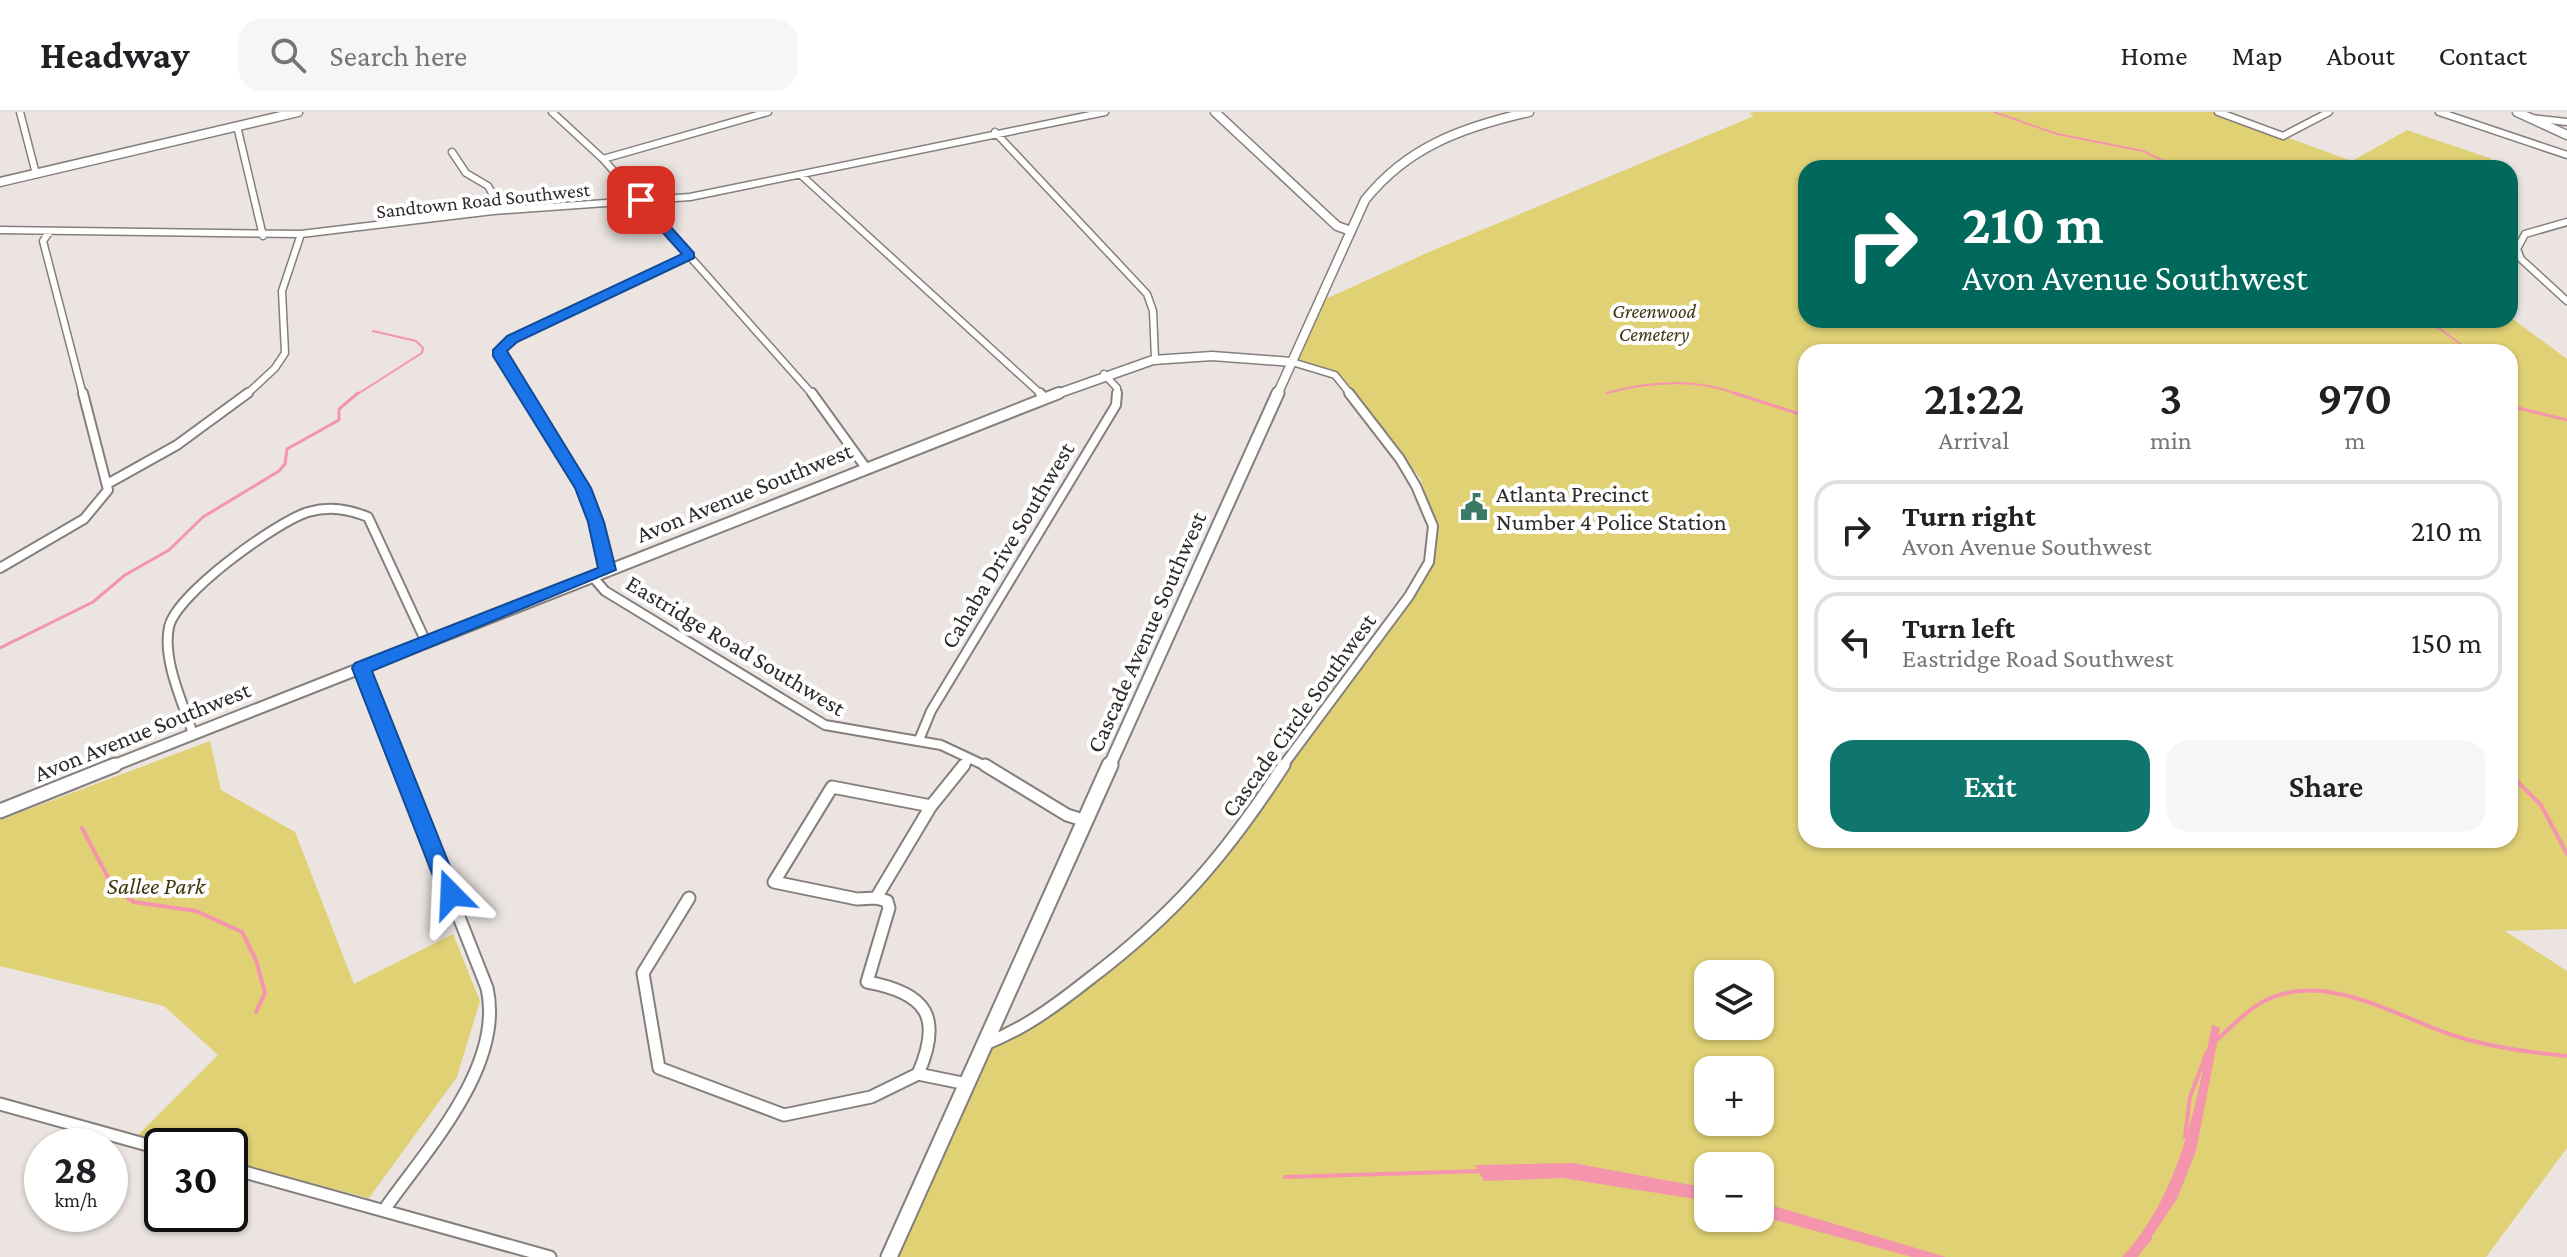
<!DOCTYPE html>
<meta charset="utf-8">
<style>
:root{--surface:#fff;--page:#f6f6f6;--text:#202124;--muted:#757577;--line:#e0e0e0;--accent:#0f766e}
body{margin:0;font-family:"Crimson Pro",serif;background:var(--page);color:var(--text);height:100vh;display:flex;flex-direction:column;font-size:30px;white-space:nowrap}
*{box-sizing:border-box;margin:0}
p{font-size:26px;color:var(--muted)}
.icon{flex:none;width:44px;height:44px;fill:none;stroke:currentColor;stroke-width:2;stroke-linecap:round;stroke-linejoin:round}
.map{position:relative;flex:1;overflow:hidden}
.sheet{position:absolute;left:1798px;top:232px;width:720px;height:504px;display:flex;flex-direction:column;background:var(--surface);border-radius:24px;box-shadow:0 2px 6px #0004}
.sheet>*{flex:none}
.guide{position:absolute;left:1798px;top:48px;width:720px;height:168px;border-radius:24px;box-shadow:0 2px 6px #0004;background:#00695c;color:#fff;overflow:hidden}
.tools{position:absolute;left:1694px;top:848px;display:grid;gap:16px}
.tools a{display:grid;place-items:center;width:80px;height:80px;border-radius:16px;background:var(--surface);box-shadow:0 2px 6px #0004;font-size:40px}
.speed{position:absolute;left:24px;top:1016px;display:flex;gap:16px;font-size:40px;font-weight:700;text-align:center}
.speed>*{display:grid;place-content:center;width:104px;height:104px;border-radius:50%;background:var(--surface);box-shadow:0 2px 6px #0004;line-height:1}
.speed small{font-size:20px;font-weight:400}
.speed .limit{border:4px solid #111;border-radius:12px;background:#fff;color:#111}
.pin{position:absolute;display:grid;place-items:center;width:68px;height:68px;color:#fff;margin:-34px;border-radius:16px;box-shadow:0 4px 12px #0006}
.me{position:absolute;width:88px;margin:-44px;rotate:339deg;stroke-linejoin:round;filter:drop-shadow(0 0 6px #0008)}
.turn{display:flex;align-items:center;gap:28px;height:168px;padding:0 32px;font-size:36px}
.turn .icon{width:104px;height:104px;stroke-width:2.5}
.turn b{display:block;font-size:56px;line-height:68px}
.eta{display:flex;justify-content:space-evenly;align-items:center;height:136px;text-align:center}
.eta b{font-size:48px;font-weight:600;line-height:56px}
.cta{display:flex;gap:16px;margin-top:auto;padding:16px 32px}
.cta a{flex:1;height:92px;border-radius:24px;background:var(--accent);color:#fff;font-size:32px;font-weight:600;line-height:92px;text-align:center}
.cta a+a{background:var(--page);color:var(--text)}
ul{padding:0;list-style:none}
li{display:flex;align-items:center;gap:24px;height:100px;margin:0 16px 12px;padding:0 16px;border:4px solid var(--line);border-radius:24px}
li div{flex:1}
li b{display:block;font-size:30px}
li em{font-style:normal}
header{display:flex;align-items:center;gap:48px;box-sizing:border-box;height:112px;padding:0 40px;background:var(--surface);border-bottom:2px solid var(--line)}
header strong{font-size:38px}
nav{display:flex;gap:44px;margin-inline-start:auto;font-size:28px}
.search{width:560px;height:72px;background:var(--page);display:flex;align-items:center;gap:20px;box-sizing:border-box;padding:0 28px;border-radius:24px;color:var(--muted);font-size:30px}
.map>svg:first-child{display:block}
</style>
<header>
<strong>Headway</strong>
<div class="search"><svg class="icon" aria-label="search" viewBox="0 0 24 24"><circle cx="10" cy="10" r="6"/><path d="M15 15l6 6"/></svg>Search here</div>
<nav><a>Home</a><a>Map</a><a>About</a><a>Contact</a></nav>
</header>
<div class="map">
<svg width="2567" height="1145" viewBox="0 0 2567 1145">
<rect width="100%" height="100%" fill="#ebe4e1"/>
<path fill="#e0d175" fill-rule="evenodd" d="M1755,0h462l135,49 55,-31 85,29 -15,9h-671v152h704v-3l57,42v570l-62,2 62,40v177l-81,109h-1600l108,-226 44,-19 128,-92 257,-348 10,-47 -12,-46 -86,-104 -43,-13 27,-60 110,-50 325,-136 -5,-3zM1806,240h704v488h-704zM1708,862h52v52h-52zM1708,958h52v52h-52zM1708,1054h52v52h-52z
M210,629l11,49 74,42 59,152 99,-50 27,67 -23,76 -88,121 -139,-36v-16h-60l-34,-9 82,-82 -54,-49 -164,-40v-146z"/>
<path fill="#f595ad" d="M2212,913l8,3 -24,123 -19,48 -39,58h-16c58,-61 74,-152 90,-232z
M1573,1051l135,25v13l-146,-23 -78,3 -9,-16z
M1760,1090l186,55h-34l-152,-41z"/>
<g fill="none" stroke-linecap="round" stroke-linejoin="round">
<path stroke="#f595ad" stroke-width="2" d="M1994,0l63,22 86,17 25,12 -2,5
M2413,208l26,8 32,24
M1607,281c42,-12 91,-15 132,2
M356,283l66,-42 1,-5 -7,-7 -43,-10"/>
<path stroke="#f595ad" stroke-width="3" d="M1734,281l72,23
M2510,294l57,14
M0,536l93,-46 32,-27 44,-25 34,-33 76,-46 6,-7 2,-15 52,-29v-11l19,-16"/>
<path stroke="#f595ad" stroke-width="4" d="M2510,662l31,31 26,49
M82,716l32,61 20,13 62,9 46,21 14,28 9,33 -9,19
M2217,928c15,-14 29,-29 47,-39 61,-31 132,15 188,34 37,12 76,17 115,21
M2185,1025l5,-40 17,-45
M1285,1065l196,-6
M2133,1145l17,-18"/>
<g stroke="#857f7c" stroke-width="9">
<path id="minor-far2" d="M20,0l16,62
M552,0l51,47 210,236
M2218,0l65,24 46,-24
M2439,0l128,43
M2531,6l36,4
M237,14l26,110
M995,20l152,162 6,17 2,47
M452,40l14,21 22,13 8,14 -3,11
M603,47l165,-47
M801,63l241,220
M2567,110l-42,12 -8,15 4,10 46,42
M0,118l301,4 192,-23 197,-14 415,-85
M50,119l-7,10 40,154
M1292,250l43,13 16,20
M1104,262l13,14v7
M246,283l29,-27 10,-15 -3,-62 19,-57
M525,283l-25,-39v-6l12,-11 178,-84"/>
</g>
<g stroke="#857f7c" stroke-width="12">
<path id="minor-far1" d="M523,281l60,95 13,34 11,48
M812,281l54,75
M1040,281l4,4
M109,371l68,-38 71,-52
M0,456l84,-49 24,-29 -25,-97
M592,464l13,15 220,134 116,20 47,22
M361,556l39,99
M193,622c-10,-31 -31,-74 -24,-107 7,-33 107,-105 139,-115 22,-6 40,-3 60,5l58,125
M919,628l12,-29 185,-306 1,-12
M962,655l7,-8
M1282,655l127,-171 20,-34 4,-36 -17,-40 -16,-27 -51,-66"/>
</g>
<g stroke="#857f7c" stroke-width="15">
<path id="minor" d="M985,653l82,50 19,6
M689,786l-46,75 16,95 125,47 87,-18 47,-23 49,10
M876,786l-19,1 -83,-17 58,-95 99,19
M985,932c39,-15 70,-38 103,-64 86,-65 137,-124 196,-215
M918,962c25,-57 9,-81 -51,-92l22,-74 -2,-7 -11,-3 55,-92 33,-41
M0,992l162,45
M230,1056l320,89
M384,1098c42,-60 121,-144 103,-222l-88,-223"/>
</g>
<g stroke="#857f7c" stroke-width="11">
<path id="tertiary-far2" d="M1215,0l122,114 14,5
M2517,0l50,23
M0,70l298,-70
M1054,283l99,-35 59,-4 80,6"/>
</g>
<g stroke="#857f7c" stroke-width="14">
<path id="tertiary-far1" d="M110,655l949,-374"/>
</g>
<g stroke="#857f7c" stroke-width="17">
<path id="tertiary" d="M0,699l115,-46"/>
</g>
<g stroke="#857f7c" stroke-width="11">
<path id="secondary-far2" d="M1277,283l88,-195c43,-54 99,-73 164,-88"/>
</g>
<g stroke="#857f7c" stroke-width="15">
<path id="secondary-far1" d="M1109,655l169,-374"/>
</g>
<g stroke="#857f7c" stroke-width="19">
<path id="secondary" d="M889,1145l221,-492"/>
</g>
<use href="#minor-far2" stroke="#fff" stroke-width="6"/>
<use href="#minor-far1" stroke="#fff" stroke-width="8"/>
<use href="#minor" stroke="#fff" stroke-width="11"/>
<use href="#tertiary-far2" stroke="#fff" stroke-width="8"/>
<use href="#tertiary-far1" stroke="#fff" stroke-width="10"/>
<use href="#tertiary" stroke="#fff" stroke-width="13"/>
<use href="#secondary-far2" stroke="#fff" stroke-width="8"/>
<use href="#secondary-far1" stroke="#fff" stroke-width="11"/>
<use href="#secondary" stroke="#fff" stroke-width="15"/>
</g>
<path fill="#1a73e8" stroke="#114b97" stroke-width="2" d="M636,86h9l49,55v5l-177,84 -10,9 84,137 13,34 12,48 -244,101 89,223 -10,9 -11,-9 -88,-226 3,-5 243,-95 -10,-46 -13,-34 -82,-132v-6l14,-14 175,-82 -46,-51z"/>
<defs>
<g id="civic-bare" transform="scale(2.16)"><path d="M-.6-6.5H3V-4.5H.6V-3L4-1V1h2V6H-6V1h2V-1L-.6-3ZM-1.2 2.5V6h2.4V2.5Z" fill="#3a7966" stroke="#fff" stroke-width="2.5" paint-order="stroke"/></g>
</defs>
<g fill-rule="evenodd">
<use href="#civic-bare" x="1474" y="395"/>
</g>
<g text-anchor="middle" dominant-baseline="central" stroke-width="8" stroke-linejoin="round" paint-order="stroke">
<g font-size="20" fill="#2e2c2a" stroke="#fff">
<text transform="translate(483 88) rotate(-6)">Sandtown Road Southwest</text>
</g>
<g font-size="20" font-style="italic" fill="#3f380f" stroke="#fff">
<text x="1654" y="199">Greenwood<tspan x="1654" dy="23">Cemetery</tspan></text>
</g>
<g font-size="24" fill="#2e2c2a" stroke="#fff">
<text transform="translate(744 380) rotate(-22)">Avon Avenue Southwest</text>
<text transform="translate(1007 433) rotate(-59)">Cahaba Drive Southwest</text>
<text transform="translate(1146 520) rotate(-66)">Cascade Avenue Southwest</text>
<text transform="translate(736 533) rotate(31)">Eastridge Road Southwest</text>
<text transform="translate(1298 603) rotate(-54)">Cascade Circle Southwest</text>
<text transform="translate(142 619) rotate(-22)">Avon Avenue Southwest</text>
</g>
<g font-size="24" fill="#2e2c2a" stroke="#fff" text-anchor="start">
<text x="1496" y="381">Atlanta Precinct<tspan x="1496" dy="28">Number 4 Police Station</tspan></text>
</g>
<g font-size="24" font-style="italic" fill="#3f380f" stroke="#fff">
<text x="156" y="773">Sallee Park</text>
</g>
</g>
</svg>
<div class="tools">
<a><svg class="icon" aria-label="layers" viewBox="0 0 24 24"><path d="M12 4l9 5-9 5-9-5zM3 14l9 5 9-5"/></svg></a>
<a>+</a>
<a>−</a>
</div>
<div class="speed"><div>28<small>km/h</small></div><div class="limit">30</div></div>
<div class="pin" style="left:641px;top:88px;background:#d93025"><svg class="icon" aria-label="arrive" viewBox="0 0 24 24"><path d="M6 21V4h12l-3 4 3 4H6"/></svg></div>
<svg class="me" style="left:451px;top:782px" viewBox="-20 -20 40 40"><path d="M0-17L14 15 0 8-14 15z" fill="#1a73e8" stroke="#fff" stroke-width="4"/></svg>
<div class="guide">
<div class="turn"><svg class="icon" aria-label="right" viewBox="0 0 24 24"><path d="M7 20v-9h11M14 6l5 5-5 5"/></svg><div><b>210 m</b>Avon Avenue Southwest</div></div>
</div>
<section class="sheet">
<div class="eta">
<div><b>21:22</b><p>Arrival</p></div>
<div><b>3</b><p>min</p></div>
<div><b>970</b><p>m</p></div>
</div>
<ul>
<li><svg class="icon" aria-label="right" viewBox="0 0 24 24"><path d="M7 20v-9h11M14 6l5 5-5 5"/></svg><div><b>Turn right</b><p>Avon Avenue Southwest</p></div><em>210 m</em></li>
<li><svg class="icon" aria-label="left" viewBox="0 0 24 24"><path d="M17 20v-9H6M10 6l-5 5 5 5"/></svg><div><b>Turn left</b><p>Eastridge Road Southwest</p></div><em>150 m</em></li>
</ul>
<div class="cta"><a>Exit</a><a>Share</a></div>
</section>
</div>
